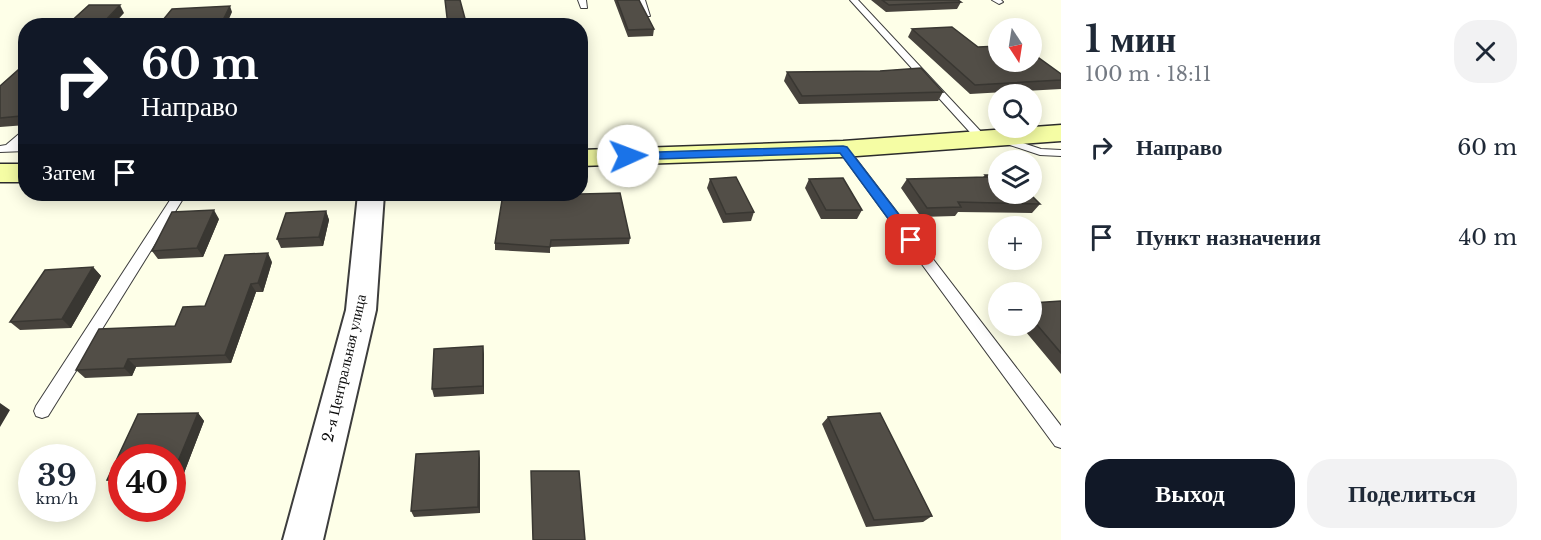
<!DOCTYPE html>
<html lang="ru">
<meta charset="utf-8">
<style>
:root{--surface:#fff;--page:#f2f2f3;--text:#1f2937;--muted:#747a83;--accent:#111827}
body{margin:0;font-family:"Libre Baskerville",serif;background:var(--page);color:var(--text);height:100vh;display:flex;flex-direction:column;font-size:22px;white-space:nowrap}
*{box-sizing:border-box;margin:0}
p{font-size:20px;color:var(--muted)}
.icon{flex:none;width:33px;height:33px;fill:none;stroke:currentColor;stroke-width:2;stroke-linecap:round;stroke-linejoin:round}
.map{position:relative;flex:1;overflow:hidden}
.details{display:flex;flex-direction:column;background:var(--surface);width:480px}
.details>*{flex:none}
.guide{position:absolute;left:18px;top:18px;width:570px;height:183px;border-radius:24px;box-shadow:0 3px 15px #0003;background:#111827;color:#fff;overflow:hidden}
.needle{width:39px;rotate:168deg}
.tools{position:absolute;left:988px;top:18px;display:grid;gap:12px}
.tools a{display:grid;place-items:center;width:54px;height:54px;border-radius:50%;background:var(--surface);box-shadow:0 3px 15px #0003;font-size:30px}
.speed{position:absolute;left:18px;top:444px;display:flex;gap:12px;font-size:30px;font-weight:700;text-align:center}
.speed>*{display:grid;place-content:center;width:78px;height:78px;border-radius:50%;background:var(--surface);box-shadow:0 3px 15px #0003;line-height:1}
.speed small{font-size:15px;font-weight:400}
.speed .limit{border:9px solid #d22;background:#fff;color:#111}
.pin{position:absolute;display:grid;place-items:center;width:51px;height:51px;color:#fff;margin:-26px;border-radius:12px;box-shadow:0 3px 9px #0006}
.me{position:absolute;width:66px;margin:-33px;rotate:88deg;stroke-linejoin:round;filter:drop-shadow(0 0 4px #0008)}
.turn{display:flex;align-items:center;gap:21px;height:126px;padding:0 24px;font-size:27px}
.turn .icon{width:78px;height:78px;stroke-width:2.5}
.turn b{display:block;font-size:42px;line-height:51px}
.then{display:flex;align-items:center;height:57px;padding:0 24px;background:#0003;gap:12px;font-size:22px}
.round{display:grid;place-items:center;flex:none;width:63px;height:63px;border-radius:24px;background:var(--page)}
.overview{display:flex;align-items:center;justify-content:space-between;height:102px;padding:0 24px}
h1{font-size:36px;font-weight:700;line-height:45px}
.cta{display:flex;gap:12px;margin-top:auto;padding:12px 24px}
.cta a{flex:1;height:69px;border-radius:24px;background:var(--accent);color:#fff;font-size:24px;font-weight:700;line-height:69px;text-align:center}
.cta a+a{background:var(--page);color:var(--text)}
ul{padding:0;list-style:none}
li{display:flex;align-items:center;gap:18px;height:90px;padding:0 24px}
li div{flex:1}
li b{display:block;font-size:22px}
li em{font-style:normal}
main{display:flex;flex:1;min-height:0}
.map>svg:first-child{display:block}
</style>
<main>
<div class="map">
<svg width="1061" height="540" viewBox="0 0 1061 540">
<rect width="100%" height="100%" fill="#feffe8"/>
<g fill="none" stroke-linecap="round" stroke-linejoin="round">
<g stroke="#3d3d3d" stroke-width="2">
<path id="lane" d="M578,0h8l1,8h-6z
M637,0h8l5,16h-6z
M850,0h8l127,136v4h-8z
M992,0h9l2,2 -4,2z
M26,128v10l-7,7h7v6l-26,1v-6l6,-1z
M1002,136l39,13 20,1v6l-21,-1 -42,-14 -1,-2z
M843,146l4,1 214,279v22l-6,-2 -216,-295v-4z
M174,194h12l-138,222 -6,2 -6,-2 -2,-5 2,-5z"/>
</g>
<g stroke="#3d3d3d" stroke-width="4">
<path id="street" d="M358,194h26l-8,116 -53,230h-40l63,-230z"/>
</g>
<g stroke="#2c2c2c" stroke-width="3">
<path id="secondary" d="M1061,125v16l-218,16 -263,9v-16l263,-9z
M0,164h26v18h-26z"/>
</g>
<use href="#lane" fill="#fff" fill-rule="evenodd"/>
<use href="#street" fill="#fff" fill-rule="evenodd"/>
<use href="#secondary" fill="#f5fda4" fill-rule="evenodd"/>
</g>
<path fill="#47433d" d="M614,0h25l15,29 -1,7 -25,1z
M871,0h87l3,2 -4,7 -71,3z
M912,29l66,18 83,27v15l-91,5 -62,-57z
M26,63v62l-26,2v-41z
M787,72l156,20 -5,9 -139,3 -15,-23z
M580,82l5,19 -1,9h-4z
M985,175l55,29 -8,9 -74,-1 -3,4 -34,1 -20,-29 6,-9 76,-2z
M710,179l44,33 -3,9 -28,2 -16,-35z
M809,179l53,31 -5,9h-36l-16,-31z
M540,195l90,43 -1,6 -79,3v6l-55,-3v-7z
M326,211l3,9 -6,26 -42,2 -4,-9z
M219,219l-16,38 -45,2 -6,-8z
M272,262l-9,30h-7l-25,71 -95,4 -4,9 -47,2 -9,-8 99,-44z
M93,267l8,9 -30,52 -51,2 -10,-8z
M1061,301v73l-40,-48h11v-23z
M484,354v40l-50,3 -2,-8z
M198,413l6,8 -25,65h-7v-28h-50v29h-6l-9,-7 31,-66z
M828,417l104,99 -9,6 -57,5 -44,-103z
M480,458v55l-66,4 -3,-6z"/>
<path fill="#393732" d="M120,5l4,8 -12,13h-12z
M230,6l2,6 -6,14h-6z
M22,114l4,4v5l-5,-7z
M214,210l5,9 -16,38 -6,-9z
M326,211l3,9 -6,26 -4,-9z
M268,253l4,9 -9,30 -5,-9z
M93,267l8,9 -30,52 -9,-9z
M251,284l5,8 -25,71 -6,-8z
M483,346l1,8v40l-1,-8z
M128,359l8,8 -4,9 -8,-8z
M0,403l10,7 -10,17z
M198,413l6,8 -25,65 -7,-6v-4z
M479,451l1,7v55l-2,-6z"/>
<path fill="#524e47" stroke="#393732" stroke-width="1.5" d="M445,0h15l7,26h-19z
M617,0h22l15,29 -26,1z
M882,0h76l3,2 -72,3z
M89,5h31l-20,21h-34z
M230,6l-10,20h-62l14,-17z
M952,27l26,20 21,-1v16h33v-9l29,21v6l-86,5 -63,-56z
M26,63v51h-4l-1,2 -21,2v-32z
M921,68l22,24 -141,4 -15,-24 93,-1z
M580,82l5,19h-5z
M985,175h14v19h31l10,10 -82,-2 3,5 -34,1 -20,-29 80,-2z
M736,177l18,35 -28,2 -16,-35z
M843,178l19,32h-36l-17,-31z
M620,193l10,45 -79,2 -1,7 -55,-4 8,-49h37v1z
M214,210l-17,38 -45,3 20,-39z
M326,211l-7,26 -42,2 9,-26z
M268,253l-10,30 -7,1 -26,71 -97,4 -4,9 -48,2 23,-41 76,-3 8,-19 22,-1 20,-51z
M93,267l-31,52 -52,3 35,-52z
M1061,301v52l-29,-34v-16z
M483,346v40l-51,3 2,-40z
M198,413l-26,63v-18h-50v22h-15l31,-66z
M880,413l52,103 -58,4 -46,-103z
M479,451l-1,56 -67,4 5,-57z
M531,471h48l6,69h-52z"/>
<path fill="#1a73e8" stroke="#114b97" stroke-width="1.5" d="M843,146l4,1 69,90 2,3 -2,3h-10l-66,-90 -212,7 -5,-4 5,-3z"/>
<g text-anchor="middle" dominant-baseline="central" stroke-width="6" stroke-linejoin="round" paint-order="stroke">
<g font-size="15" fill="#0a0a0a" stroke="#fff">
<text transform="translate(344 368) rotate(-77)">2-я Центральная улица</text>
</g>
</g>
</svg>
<div class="tools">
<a><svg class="needle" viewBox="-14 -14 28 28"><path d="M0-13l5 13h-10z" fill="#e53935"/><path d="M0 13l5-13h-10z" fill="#747a83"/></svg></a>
<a><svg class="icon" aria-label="search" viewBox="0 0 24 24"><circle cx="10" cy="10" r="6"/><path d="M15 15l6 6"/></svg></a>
<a><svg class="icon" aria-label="layers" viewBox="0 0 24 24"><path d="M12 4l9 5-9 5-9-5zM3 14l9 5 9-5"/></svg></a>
<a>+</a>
<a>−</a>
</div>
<div class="speed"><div>39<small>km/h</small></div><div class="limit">40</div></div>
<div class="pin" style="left:911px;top:240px;background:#d93025"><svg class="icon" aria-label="arrive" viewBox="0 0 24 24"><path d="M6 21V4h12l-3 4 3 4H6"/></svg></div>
<svg class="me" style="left:628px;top:156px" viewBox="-20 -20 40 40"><circle r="19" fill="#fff"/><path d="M0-13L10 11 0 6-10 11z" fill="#1a73e8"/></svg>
<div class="guide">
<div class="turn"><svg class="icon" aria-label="right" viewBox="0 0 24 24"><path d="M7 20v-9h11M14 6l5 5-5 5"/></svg><div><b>60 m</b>Направо</div></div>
<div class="then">Затем<svg class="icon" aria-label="arrive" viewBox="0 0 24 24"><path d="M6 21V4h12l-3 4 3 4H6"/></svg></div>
</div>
</div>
<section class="details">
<div class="overview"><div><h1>1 мин</h1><p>100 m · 18:11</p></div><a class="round"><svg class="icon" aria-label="close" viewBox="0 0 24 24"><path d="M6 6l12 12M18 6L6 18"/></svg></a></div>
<ul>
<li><svg class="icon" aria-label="right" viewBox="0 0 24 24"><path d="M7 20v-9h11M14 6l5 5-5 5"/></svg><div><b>Направо</b></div><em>60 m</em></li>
<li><svg class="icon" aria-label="arrive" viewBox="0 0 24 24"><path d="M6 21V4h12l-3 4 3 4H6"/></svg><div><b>Пункт назначения</b></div><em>40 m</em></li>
</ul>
<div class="cta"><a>Выход</a><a>Поделиться</a></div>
</section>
</main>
